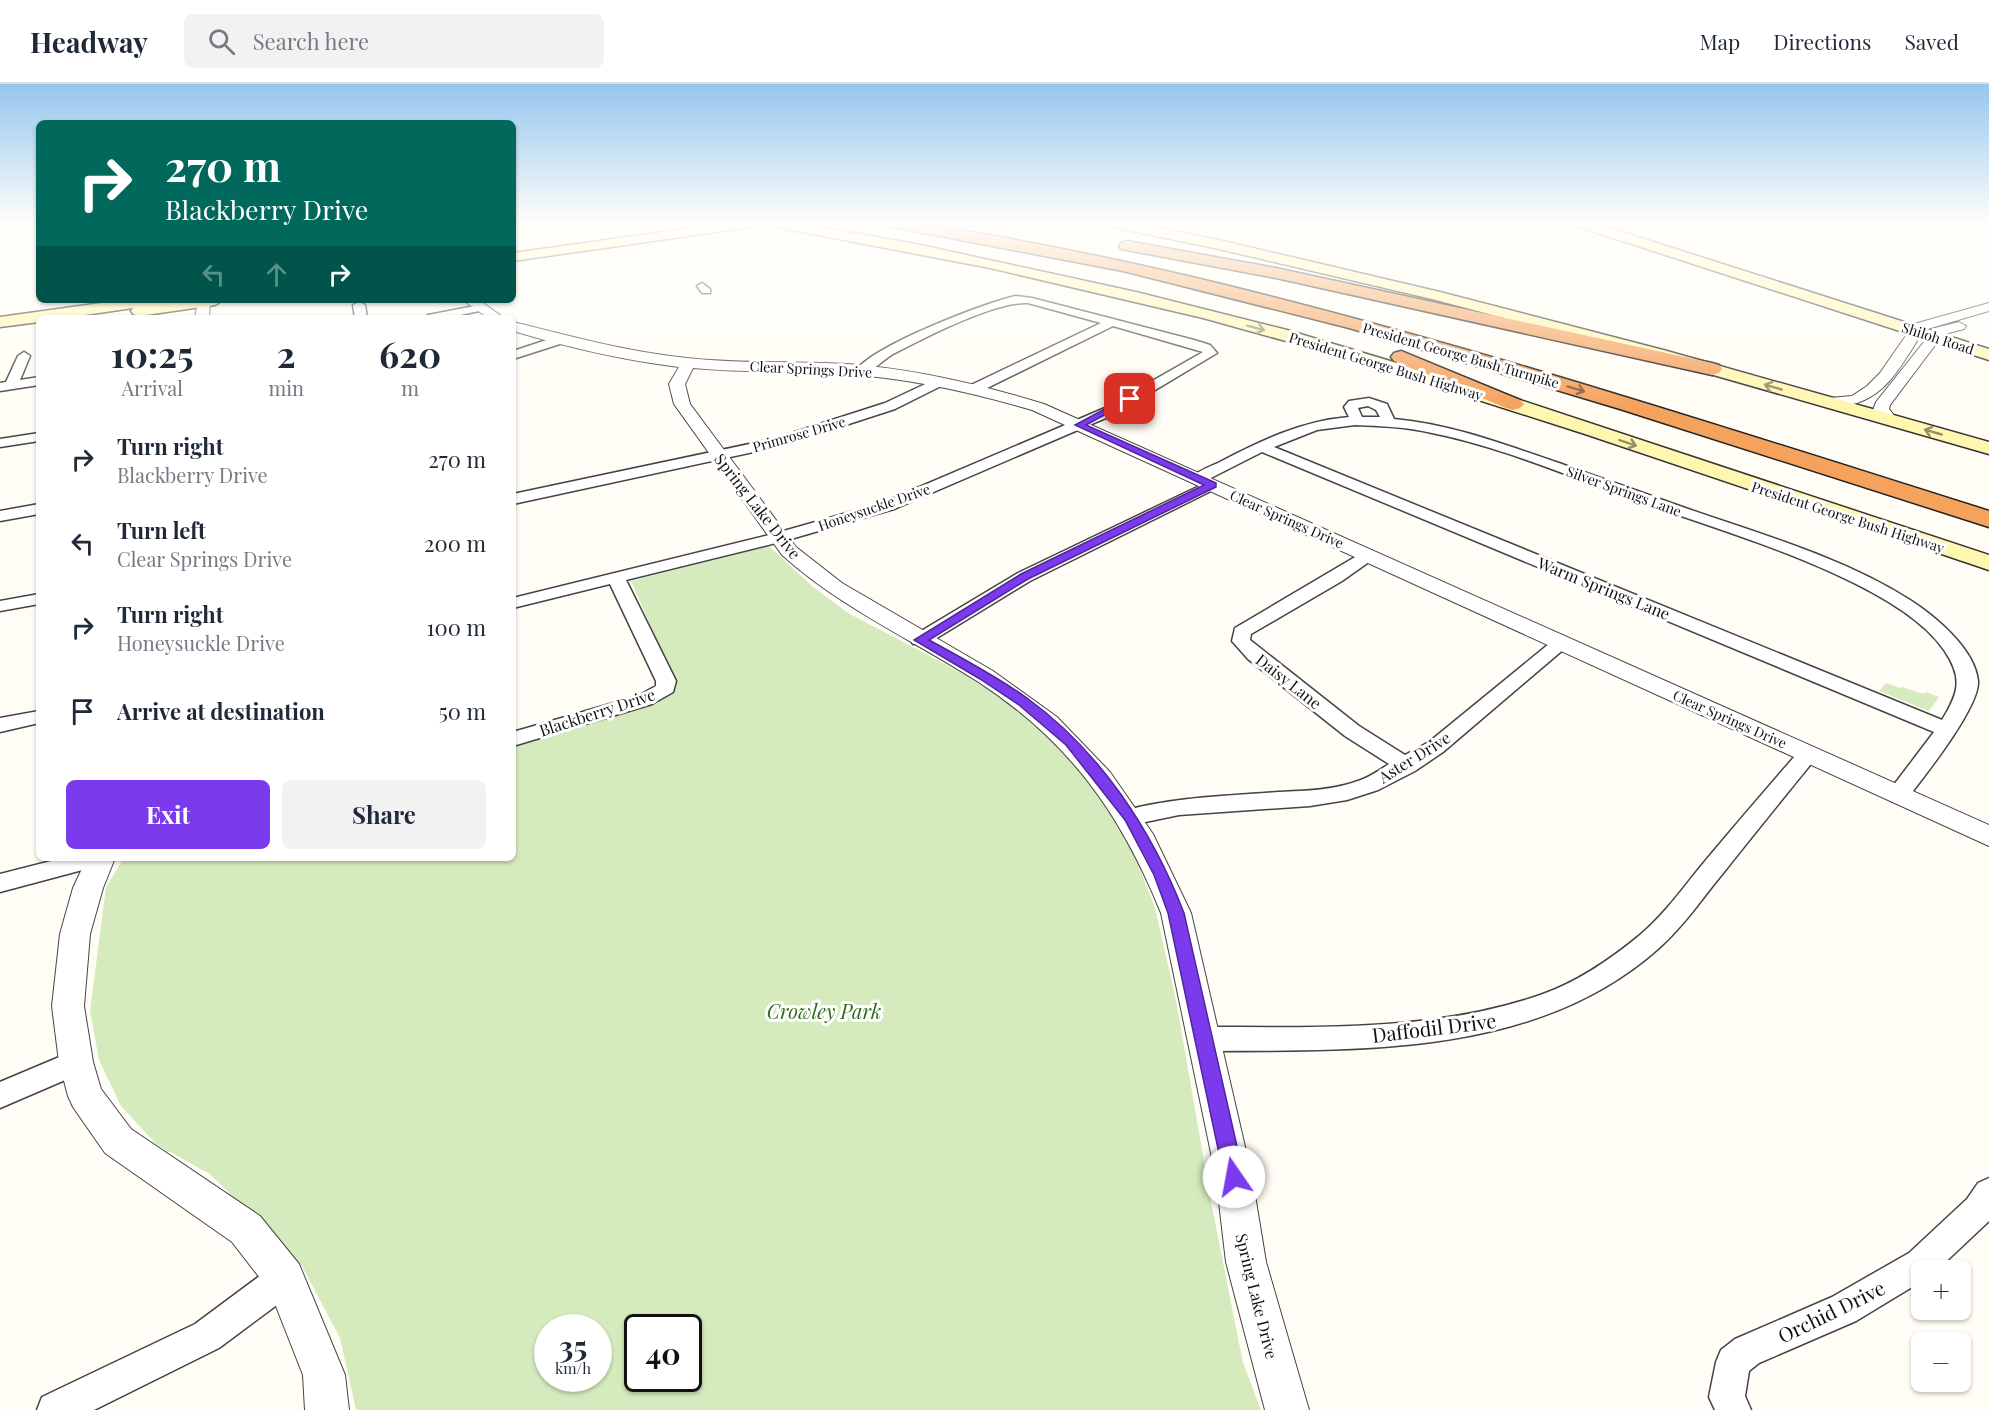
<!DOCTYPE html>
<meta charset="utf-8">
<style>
:root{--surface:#fff;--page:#f2f2f3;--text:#1f2937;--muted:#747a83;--line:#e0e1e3;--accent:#7c3aed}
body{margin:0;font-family:"Playfair Display",serif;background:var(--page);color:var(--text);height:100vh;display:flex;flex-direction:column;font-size:22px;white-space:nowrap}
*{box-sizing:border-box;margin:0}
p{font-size:20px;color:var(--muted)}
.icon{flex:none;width:33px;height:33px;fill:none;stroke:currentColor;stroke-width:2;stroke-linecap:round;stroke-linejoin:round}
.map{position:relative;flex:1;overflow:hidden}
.drawer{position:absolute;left:36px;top:231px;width:480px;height:546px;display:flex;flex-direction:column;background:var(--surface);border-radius:9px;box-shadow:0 2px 4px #0004}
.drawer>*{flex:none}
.banner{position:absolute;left:36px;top:36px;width:480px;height:183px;border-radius:9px;box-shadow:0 2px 4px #0004;background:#00695c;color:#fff;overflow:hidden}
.tools{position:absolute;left:1911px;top:1176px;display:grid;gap:12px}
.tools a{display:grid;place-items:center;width:60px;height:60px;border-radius:9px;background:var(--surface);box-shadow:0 2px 4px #0004;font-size:30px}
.speed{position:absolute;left:534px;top:1230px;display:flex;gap:12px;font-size:30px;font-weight:700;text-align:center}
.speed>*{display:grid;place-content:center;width:78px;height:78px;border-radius:50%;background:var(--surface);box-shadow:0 2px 4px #0004;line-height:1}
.speed small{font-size:15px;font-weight:400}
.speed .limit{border:3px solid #111;border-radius:9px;background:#fff;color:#111}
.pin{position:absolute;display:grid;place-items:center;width:51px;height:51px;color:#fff;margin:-26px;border-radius:12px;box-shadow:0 3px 9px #0006}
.me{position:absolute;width:66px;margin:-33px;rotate:348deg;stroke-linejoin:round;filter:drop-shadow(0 0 4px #0008)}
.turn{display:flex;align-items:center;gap:21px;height:126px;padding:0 30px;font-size:27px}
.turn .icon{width:78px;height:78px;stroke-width:2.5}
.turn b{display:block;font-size:42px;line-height:51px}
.lanes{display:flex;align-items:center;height:57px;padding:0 30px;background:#0003;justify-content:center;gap:30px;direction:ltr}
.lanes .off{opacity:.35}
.eta{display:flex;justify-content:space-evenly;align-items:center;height:102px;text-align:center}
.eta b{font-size:36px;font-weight:700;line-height:42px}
.primary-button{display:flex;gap:12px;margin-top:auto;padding:12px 30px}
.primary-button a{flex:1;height:69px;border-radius:9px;background:var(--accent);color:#fff;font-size:24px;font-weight:700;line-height:69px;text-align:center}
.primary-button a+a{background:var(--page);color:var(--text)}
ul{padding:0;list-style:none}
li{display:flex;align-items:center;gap:18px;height:84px;padding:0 30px}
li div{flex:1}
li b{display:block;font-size:22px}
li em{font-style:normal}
header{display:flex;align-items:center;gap:36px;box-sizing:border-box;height:84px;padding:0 30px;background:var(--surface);border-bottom:2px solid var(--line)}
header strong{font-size:28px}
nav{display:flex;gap:33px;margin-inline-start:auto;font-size:21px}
.search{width:420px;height:54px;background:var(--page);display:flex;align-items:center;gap:15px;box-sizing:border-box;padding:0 21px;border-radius:9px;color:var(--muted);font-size:22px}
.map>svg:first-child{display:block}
</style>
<header>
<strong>Headway</strong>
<div class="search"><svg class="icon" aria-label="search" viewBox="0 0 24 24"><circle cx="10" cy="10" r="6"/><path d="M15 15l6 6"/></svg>Search here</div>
<nav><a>Map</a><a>Directions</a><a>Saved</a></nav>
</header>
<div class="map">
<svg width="1989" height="1326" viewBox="0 0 1989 1326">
<rect width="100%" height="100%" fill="#fffdf5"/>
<path fill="#d5ebbd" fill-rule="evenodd" d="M769,462l44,41 35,26 137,72 54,45 41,37 53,85 22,56 21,92 36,207 31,156 18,47h-905l-16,-72 -38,-72 -92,-92 -53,-29 -36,-39 -22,-46 -9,-49 16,-124 16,-26 12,-3h379v-112l145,-43 15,-26 -42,-96zM548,1244h50v50h-50zM638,1244h50v50h-50z
M1886,599l14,5 2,-1 22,7 2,-2 13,5 -10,14 -50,-20z"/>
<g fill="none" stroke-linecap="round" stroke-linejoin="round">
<g stroke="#444" stroke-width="3">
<path id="minor" d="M702,199l8,6v4h-8l-5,-7z
M1015,212l17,2 162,42 16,5 7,8 -102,61 -221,95 -110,32 -158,39 50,101 -3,11 -21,12 -139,42v-14l125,-36 18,-10v-5l-46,-97 -97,24v-10l260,-64 109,-31 223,-95 98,-56 -90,-26 -134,66h-10l-2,-3 2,-3 132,-63 -73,-20c-33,-2 -104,35 -135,51 -10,6 -20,17 -31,20l-6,-4c21,-26 124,-65 159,-74z
M359,218l6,3 2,13h-12l-2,-13z
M480,221l6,3 -2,2 -38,8h-24l6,-3z
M559,252l4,1v6l-50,16v-8z
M24,268l6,4 -10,24 19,-3v8l-39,6v-8l6,-1 12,-26z
M938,294l5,1 2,3 -2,3 -48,24 -114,37 -268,58v-10l260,-55 112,-36z
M1369,314l18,6 7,15c56,5 109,25 162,43 38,14 77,27 115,41 81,29 166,51 239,97 25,16 65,49 68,81 2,26 -55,97 -72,119l-8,3 -8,-3 -3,-5 3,-5 44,-58 -672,-280 -59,30h-10l-3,-3c7,-8 19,-12 28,-16 42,-22 83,-42 131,-46l-5,-10 5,-6zM1368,322l8,4 4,7h-18l-4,-9zM1355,341c26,1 51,2 77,8 70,14 138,44 206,68 79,29 259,79 306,149 19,28 15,42 -2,70l-668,-273 43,-17z
M39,349v8l-39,6v-8z
M1212,396l8,5 -3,3 -187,93 -103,63h-14l-2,-4 2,-4 105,-63z
M39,420v10l-39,7v-10z
M1367,466l8,5 -2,4 -31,22 -91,53 -1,6 109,86 46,29 24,-13 126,-103h14l2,4 -128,109 -28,19 -37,19 -31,10 -37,6 -131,9 -48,10 -8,-2 -3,-6 3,-6c51,-14 104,-15 156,-19 27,-1 56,-2 82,-12 10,-4 19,-10 28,-16l-44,-28 -97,-77 -16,-18 3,-13z
M39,510v10l-39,7v-10z
M39,627v12l-39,9v-14z
M1808,663l7,2 4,5 -4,5c-30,37 -61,75 -91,113 -21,25 -40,54 -65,76 -123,110 -299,102 -454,103l-10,-4 -4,-8 4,-8 10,-4c112,0 231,5 338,-33 36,-13 68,-35 97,-59 25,-21 45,-50 66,-75 31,-37 63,-74 95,-111z
M63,774h46l-4,6 -105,28v-18z
M76,966l10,3 4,9 -4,9 -86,37v-26z
M1989,1094v43l-52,49h-15v11l-66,40 -97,42 -10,8 -4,25 6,14h-36l-6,-13 7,-35 5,-12 14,-11 97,-42 77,-44 58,-54 11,-16z
M285,1178l12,4 4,12 -4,12 -78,58 -125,62h-57l5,-13 153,-73 78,-58z"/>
</g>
<g stroke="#444" stroke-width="2">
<path id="tertiary" d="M198,216l12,2 -1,16h-14z
M463,216h16l25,18h-16z
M1989,219v8l-65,19c-22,33 -38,72 -82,76 -8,1 -16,4 -21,-3l8,-5 23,-2 15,-10 13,-13 34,-49z
M513,238c58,14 114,30 174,36 53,6 107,3 160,6 67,5 132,20 197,40l945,421v21l-957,-436c-61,-18 -124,-32 -188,-36 -50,-4 -100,-1 -151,-6l-8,16 5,20 106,143 46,36 151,88 64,46 53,55 43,62 38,79 61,264 14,85 43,148h-44l-39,-148 -10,-85 -55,-264c-41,-101 -92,-172 -184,-232 -66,-42 -136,-73 -195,-126l-108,-151 -5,-20 10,-17c-57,-7 -112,-20 -166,-36z
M1959,238l7,4 -2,3 -19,5 -6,6 -49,65 -1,4 8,10 -2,4h-12l-10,-13 3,-8 59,-74z
M87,774h28l-12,30 -13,46 -6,72 9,56 8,27 30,40 129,87 39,48 46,111 4,35h-44l-2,-35 -33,-84 -38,-49 -127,-89 -32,-46 -5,-11 -9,-34 -7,-56 8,-72 13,-46z"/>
</g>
<g stroke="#333" stroke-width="3">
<path id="secondary" d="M733,138h59l124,22 220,48 151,38 233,70 469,155v15l-404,-136 -238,-76 -144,-40 -213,-50 -225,-43 -252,36v-8z
M1100,138h27l92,18 221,52 227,59 322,91v12l-335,-96 -218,-58 -217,-51 -112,-23z
M1571,138h20l398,127v11l-416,-135z
M123,216h43l-2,2 59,-2 -8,5 -76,11 -6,-2 -2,-3 2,-3 -69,10h-25v4l-39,5v-10z"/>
</g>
<g stroke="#222" stroke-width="3">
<path id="motorway" d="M880,138c44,0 87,9 131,17 60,11 121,24 181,38 269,64 533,151 797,234v16l-369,-118 -271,-81 -226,-57 -236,-45z
M1127,157l149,27 436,95 7,2 3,4 -3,4 -7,2 -436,-97 -155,-29 -2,-3 2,-3z
M1401,267l119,49 4,4 -4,4 -7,2 -7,-2 -112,-47 -3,-4 3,-4z"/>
</g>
<use href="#minor" fill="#fff" fill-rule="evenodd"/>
<use href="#tertiary" fill="#fff" fill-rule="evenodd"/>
<use href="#secondary" fill="#fff6b0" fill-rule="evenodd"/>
<use href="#motorway" fill="#f5a25d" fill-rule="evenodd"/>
</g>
<defs><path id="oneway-shaft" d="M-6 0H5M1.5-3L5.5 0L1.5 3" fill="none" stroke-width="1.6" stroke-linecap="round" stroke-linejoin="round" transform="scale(1.5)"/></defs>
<g stroke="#948f68">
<use href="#oneway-shaft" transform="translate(1256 244) rotate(15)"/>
<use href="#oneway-shaft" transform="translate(1773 303) rotate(-164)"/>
<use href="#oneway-shaft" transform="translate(1933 348) rotate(-164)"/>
<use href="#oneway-shaft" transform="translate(1628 359) rotate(19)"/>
</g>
<use stroke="#8e613b" href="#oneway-shaft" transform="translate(1576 305) rotate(17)"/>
<linearGradient id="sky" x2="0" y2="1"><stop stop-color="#95c6ee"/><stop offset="0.43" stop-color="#fffefa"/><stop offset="1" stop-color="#fffefa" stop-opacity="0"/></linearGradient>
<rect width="1989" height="324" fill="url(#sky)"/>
<path fill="#7c3aed" stroke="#51269a" stroke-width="1.5" d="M1127,313l7,2 -48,26 130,58v4l-188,92 -99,61c33,18 67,36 98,58 73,53 125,132 157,215l60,264 -3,7 -7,3 -7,-3 -3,-7 -56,-264 -14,-38 -29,-55 -59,-75 -47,-40 -39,-26 -66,-39 107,-66 183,-89 -129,-60z"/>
<g text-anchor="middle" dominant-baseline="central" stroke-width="6" stroke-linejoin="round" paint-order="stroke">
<g font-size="14" fill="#111" stroke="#fff">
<text transform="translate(1938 254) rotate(18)">Shiloh Road</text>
<text transform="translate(1461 271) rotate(16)">President George Bush Turnpike</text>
<text transform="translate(1386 282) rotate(17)">President George Bush Highway</text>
<text transform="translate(811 285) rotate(3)">Clear Springs Drive</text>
<text transform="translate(799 350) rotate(-16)">Primrose Drive</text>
<text transform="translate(1624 407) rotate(20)">Silver Springs Lane</text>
<text transform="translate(874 423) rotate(-19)">Honeysuckle Drive</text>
<text transform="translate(1848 433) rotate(18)">President George Bush Highway</text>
<text transform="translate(1287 435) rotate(24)">Clear Springs Drive</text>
<text transform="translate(1730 635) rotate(24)">Clear Springs Drive</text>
</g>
<g font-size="16" fill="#111" stroke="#fff">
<text transform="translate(758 422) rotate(52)">Spring Lake Drive</text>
<text transform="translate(1604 504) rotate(22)">Warm Springs Lane</text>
<text transform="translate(1289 597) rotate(38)">Daisy Lane</text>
<text transform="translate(597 628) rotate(-18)">Blackberry Drive</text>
<text transform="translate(1414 673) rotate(-32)">Aster Drive</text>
<text transform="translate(1257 1212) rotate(76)">Spring Lake Drive</text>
</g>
<g font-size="20" font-style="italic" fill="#2f6b1f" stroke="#fff">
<text x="824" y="926">Crowley Park</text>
</g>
<g font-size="20" fill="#111" stroke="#fff">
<text transform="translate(1434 943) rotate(-7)">Daffodil Drive</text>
<text transform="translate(1831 1227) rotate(-26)">Orchid Drive</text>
</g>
</g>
</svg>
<div class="tools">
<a>+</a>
<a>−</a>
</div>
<div class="speed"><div>35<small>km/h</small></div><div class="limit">40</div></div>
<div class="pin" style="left:1130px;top:315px;background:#d93025"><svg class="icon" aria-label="arrive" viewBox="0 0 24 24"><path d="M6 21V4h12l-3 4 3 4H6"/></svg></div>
<svg class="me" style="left:1234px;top:1093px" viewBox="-20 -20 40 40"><circle r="19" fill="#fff"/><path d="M0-13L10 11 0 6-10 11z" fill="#7c3aed"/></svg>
<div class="banner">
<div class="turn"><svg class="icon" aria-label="right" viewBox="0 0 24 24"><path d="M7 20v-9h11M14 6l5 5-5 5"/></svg><div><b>270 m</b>Blackberry Drive</div></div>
<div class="lanes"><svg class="icon off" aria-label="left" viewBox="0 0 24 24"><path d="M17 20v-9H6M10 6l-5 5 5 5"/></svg><svg class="icon off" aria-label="ahead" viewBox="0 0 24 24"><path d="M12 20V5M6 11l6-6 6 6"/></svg><svg class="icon" aria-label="right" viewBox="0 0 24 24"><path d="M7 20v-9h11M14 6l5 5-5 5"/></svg></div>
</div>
<section class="drawer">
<div class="eta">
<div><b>10:25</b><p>Arrival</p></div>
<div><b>2</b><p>min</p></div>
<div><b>620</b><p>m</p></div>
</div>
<ul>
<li><svg class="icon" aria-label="right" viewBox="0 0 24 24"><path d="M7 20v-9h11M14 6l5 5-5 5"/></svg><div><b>Turn right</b><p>Blackberry Drive</p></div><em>270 m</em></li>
<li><svg class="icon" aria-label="left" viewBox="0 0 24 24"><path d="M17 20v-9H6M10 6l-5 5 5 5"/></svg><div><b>Turn left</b><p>Clear Springs Drive</p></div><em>200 m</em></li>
<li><svg class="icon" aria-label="right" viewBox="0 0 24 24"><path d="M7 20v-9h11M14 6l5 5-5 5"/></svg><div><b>Turn right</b><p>Honeysuckle Drive</p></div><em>100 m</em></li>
<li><svg class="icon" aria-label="arrive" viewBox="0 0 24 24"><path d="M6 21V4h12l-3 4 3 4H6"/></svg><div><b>Arrive at destination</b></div><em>50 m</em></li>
</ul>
<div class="primary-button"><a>Exit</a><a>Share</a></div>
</section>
</div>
